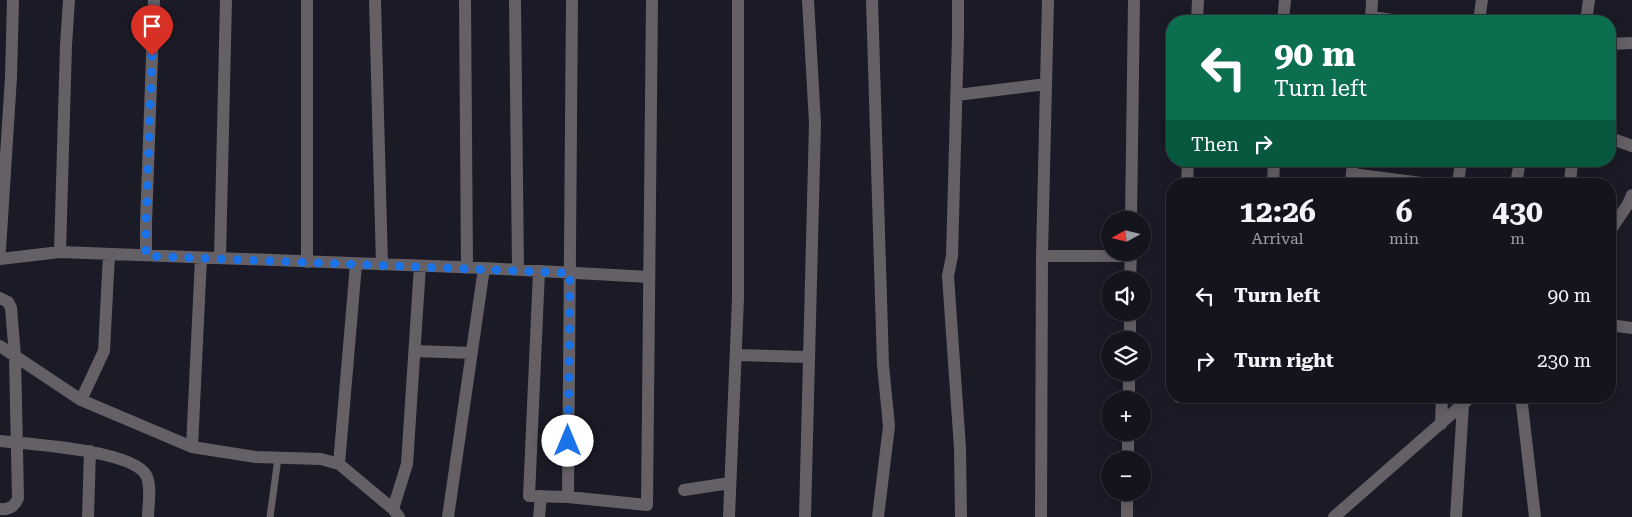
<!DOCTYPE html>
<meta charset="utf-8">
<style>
:root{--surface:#14141d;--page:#21212a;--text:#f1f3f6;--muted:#9d9ea4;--line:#33333b}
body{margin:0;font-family:"Roboto Serif",serif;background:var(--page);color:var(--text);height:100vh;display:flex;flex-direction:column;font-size:19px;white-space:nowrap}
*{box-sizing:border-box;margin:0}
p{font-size:16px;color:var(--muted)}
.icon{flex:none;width:28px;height:28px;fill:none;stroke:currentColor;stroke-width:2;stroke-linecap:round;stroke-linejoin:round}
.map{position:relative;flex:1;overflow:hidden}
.panel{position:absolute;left:1166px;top:178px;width:450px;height:225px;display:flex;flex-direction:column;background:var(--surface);border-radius:20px;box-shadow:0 2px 12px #0003,0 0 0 1px var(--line)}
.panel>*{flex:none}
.guide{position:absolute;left:1166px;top:15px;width:450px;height:152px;border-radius:20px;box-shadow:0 2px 12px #0003,0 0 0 1px var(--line);background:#0b6e4f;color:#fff;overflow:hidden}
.needle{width:32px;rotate:262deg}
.controls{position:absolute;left:1101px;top:211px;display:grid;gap:10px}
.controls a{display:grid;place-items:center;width:50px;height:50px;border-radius:50%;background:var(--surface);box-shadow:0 2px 12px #0003,0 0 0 1px var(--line);font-size:25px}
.pin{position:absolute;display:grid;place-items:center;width:42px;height:42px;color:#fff;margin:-51px -21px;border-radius:50% 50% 50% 0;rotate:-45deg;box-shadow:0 0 5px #0007}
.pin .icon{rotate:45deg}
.me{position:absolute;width:55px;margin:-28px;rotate:0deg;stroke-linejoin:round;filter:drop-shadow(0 0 4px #0008)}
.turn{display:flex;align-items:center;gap:18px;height:105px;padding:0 25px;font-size:22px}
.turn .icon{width:65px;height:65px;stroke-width:2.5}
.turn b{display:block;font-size:35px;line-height:42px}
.then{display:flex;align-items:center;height:48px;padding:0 25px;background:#0003;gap:10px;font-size:19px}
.eta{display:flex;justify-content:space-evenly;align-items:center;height:85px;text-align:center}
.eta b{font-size:30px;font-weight:700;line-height:35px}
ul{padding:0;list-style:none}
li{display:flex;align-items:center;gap:15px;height:65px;padding:0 25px}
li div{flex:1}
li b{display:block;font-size:19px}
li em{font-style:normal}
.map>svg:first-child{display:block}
</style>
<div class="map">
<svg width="1632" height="517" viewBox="0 0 1632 517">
<rect width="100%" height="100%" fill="#1b1a27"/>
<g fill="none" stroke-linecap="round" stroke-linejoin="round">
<path stroke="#656066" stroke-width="7" d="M270,517l8,-59"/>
<path stroke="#656066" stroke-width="12" d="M375,0l7,265
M465,0l2,268
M515,0l3,270
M872,0l11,365 6,61 -11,91
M958,0v35l-6,221 -4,20 12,172 1,69
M1372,17l27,4
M1197,21l1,-21
M1283,21l2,-21
M1371,21l1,-21
M1479,21l3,-21
M1586,21l3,-21
M1610,44l22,-1
M957,95l89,-11
M1610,138l22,8
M1352,174l77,10
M1187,184l1,-23
M1273,184l1,-23
M1351,184l2,-23
M1458,184l3,-23
M1516,184l4,-23
M1570,184l2,-23
M1131,220l3,-220
M1610,231l18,-27 4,-9
M0,250l11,-173 2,-77
M60,252l6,-207 3,-45
M146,255v-32l8,-223
M1042,256h89
M220,258l6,-258
M0,259l60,-7 424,16 165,9
M307,262v-262
M539,271l-10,225 39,1 79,8 5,-505
M1130,280l1,-28
M0,298l8,4 3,6 4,48 3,142c-3,8 -8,12 -18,11
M1610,325l22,3
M1130,340v-28
M0,346l81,54 111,47 64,10 65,2 18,5 54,45 6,8
M415,351l57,2
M736,355l73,2
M1521,396l14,121
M1179,397v-1
M81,400l23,-49 5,-97
M1129,400v-28
M1441,424l1,-28
M0,441c29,3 132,9 146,34 6,11 2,30 2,42
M192,447l9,-189
M1128,460v-28
M339,464l17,-200
M684,490l46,-7
M568,497l4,-497
M393,509l14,-45 13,-198
M88,517l2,-66
M448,517l36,-249
M539,517l2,-21
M729,517l9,-219v-298
M805,517l10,-394 -7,-123
M1041,517l1,-261 6,-256
M1127,517v-25
M1334,517l138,-121
M1456,517l7,-112"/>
</g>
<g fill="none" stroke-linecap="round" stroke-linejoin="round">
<path stroke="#1a73e8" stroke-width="9" stroke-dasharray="0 16.2" d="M152,56l-6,167v33l424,17 -2,168"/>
</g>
</svg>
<div class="controls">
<a><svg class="needle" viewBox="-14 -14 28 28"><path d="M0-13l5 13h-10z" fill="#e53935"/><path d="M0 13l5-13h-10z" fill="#9d9ea4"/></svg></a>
<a><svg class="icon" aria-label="sound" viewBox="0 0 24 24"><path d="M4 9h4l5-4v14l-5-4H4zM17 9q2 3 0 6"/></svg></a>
<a><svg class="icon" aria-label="layers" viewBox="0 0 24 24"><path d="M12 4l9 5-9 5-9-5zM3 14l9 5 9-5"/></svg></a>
<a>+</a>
<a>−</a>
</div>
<div class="pin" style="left:152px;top:56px;background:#d93025"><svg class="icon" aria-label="arrive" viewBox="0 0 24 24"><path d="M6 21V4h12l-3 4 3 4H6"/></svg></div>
<svg class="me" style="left:568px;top:441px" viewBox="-20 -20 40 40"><circle r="19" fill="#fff"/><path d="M0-13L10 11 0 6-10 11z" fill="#1a73e8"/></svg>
<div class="guide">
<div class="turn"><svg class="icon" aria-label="left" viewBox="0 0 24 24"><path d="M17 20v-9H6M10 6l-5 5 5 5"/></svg><div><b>90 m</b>Turn left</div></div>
<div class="then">Then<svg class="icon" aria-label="right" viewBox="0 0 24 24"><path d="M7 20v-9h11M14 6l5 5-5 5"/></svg></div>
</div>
<section class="panel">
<div class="eta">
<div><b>12:26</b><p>Arrival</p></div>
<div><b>6</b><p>min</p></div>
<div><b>430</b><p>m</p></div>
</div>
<ul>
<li><svg class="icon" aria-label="left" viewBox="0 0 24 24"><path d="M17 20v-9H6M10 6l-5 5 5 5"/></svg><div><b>Turn left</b></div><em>90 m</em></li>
<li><svg class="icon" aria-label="right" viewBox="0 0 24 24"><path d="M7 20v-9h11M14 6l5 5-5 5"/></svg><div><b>Turn right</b></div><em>230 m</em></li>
</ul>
</section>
</div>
